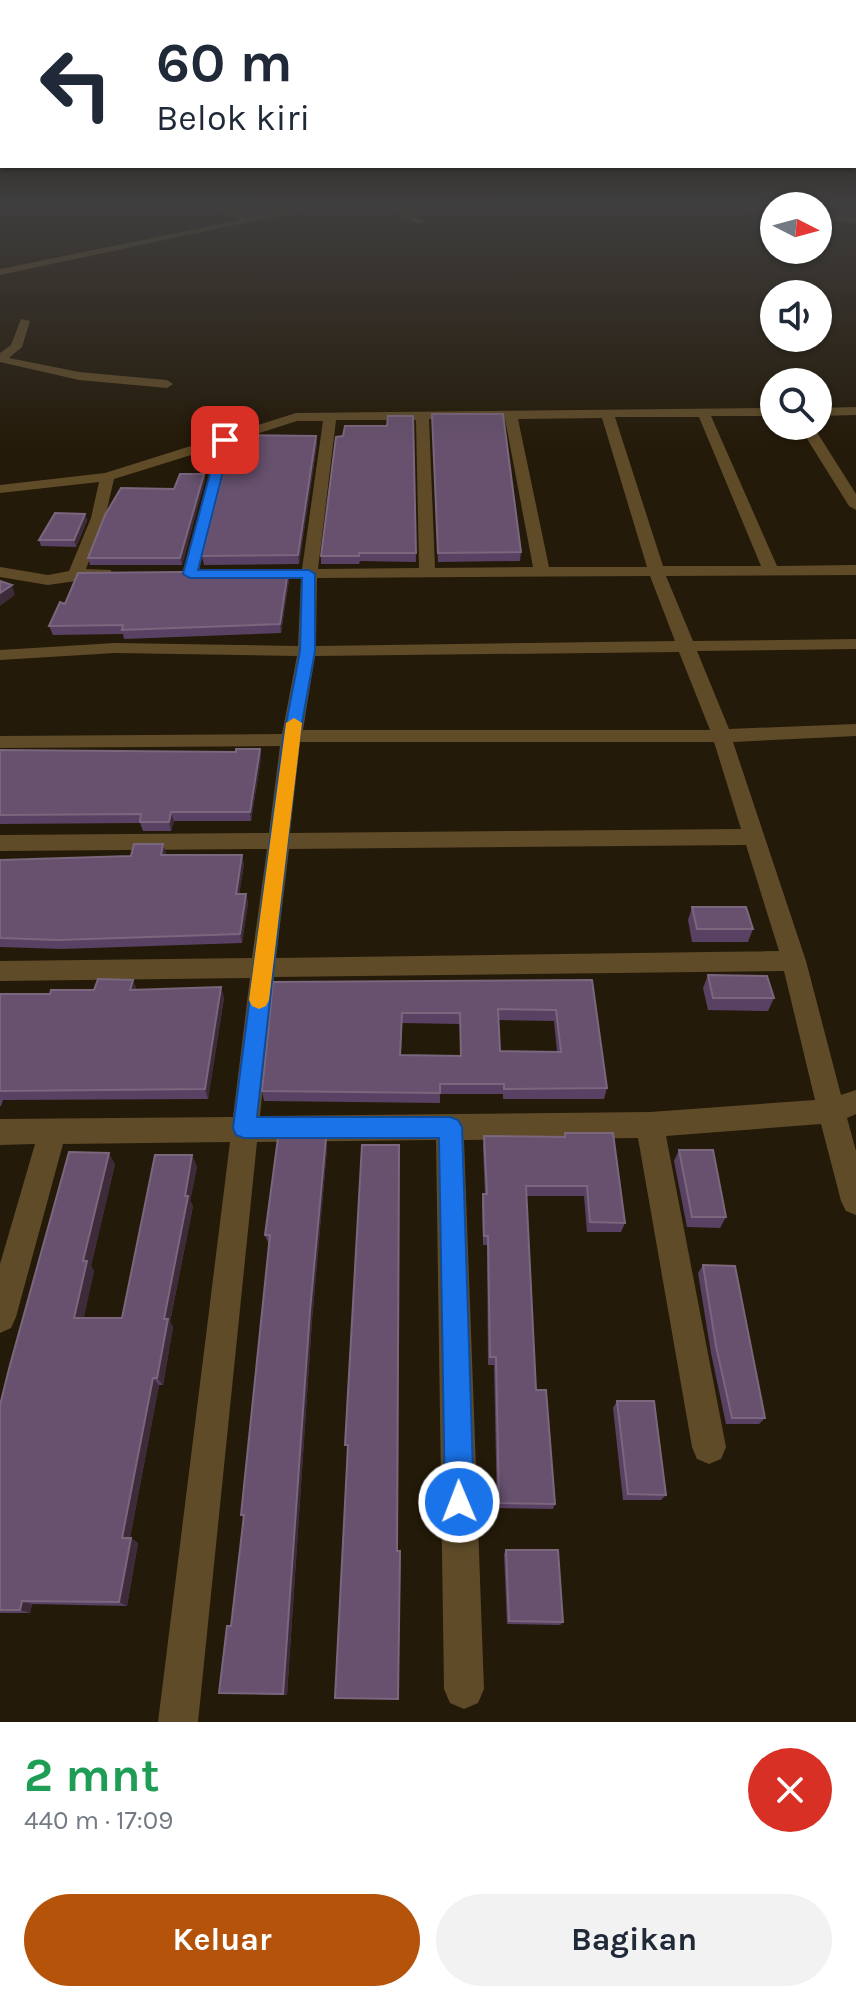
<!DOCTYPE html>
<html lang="id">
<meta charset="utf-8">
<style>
:root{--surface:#fff;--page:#f2f2f3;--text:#1f2937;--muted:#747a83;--accent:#b45309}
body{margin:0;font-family:Karla,sans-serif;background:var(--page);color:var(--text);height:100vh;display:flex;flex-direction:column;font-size:30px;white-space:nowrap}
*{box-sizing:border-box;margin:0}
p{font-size:26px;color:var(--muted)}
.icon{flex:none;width:44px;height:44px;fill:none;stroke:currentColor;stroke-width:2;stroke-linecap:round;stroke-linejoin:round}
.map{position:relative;height:1722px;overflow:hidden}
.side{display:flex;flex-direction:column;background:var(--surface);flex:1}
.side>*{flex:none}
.hud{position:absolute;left:0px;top:0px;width:856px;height:168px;box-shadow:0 2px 6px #0004;background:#fff;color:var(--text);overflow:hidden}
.needle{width:52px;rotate:96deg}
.controls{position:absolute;left:760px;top:192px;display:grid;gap:16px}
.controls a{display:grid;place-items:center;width:72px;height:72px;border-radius:50%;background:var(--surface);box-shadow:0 2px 6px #0004;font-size:40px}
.pin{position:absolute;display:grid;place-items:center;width:68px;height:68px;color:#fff;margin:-34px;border-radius:16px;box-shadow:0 4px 12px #0006}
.me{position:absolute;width:88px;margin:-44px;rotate:359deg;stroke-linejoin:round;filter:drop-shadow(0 0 6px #0008)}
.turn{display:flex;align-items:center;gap:28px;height:168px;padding:0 24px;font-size:36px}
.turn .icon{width:104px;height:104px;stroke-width:2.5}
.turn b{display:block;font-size:56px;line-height:68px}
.round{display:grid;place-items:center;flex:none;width:84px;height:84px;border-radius:42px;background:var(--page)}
.overview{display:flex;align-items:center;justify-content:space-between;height:136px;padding:0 24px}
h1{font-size:48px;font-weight:700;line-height:60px;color:#1e9e55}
.primary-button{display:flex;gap:16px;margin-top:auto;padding:16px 24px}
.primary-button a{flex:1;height:92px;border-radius:48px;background:var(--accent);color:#fff;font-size:32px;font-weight:700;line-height:92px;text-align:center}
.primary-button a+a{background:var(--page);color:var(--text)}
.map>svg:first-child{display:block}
</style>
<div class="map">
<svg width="856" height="1722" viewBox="0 0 856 1722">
<rect width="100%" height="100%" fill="#241a09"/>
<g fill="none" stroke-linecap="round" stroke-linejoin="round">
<path fill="#5f4b28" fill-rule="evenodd" d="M208,205h11l32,15 -7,2z
M381,205h11l33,17 -7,2z
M726,205l48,2v6l-44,-5z
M818,212l38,6v6l-38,-6z
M21,319l9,2 -8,26 -13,11 70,14 88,8 6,4 -6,4 -88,-8 -79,-18v-9l11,-8z
M856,407v8l-38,1v-8z
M774,408v8h-63l66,150 79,-1v10l-190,1 27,65 163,-2v10l-159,2 32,78 127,-5v12l-123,6 73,219 35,134 15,-5v24l-9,4 9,33v64l-10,-4 -5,-10 -20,-77 -155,12 60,311 -5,12 -12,5 -12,-5 -5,-12 -54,-309 -174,2 20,549 -6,14 -14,6 -14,-6 -6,-14 -8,-549 -179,2 -59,580h-40l72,-580 -167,2 -47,173 -5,11 -11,5v-69l35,-120 -35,1v-26l233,-2 17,-139 -250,3v-20l252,-3 15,-109 -267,2v-16l269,-2 11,-87 -280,2v-12l282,-2 15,-78 -182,-3 -115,7v-10l115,-7 183,3 3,-67h-41l-8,-5 8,-5h42l21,-148h-26l-66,21 -33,132 -8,5 -8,-5 35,-127 -103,32 -9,39 -19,51 25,1v6l-63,9 -48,-8v-10l48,8 21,-4 22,-53 8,-36 -99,11v-8l105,-12 191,-60zM615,417h84l62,149h-98zM602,418l45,149h-98l-31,-148zM429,419h76l28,148 -98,1zM336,420h80l3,148 -101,1zM650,576l25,65 -359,5 1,-68zM679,652l31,78h-407l12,-74zM300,742h414l27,87 -451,4zM746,845l33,106 -503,7 13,-109zM784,971l31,129 -165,12 -390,4 14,-139z
M799,426h14l43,68v16l-7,-4z"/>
<path fill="#5f4b28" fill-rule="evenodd" d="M313,205h16l-329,70v-6z"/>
</g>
<path fill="#594163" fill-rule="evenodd" d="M432,414l89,138 -1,9 -82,1z
M413,416l3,146 -56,-1 -1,3h-38v-8l22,-120 44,-10z
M316,436l1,8 -18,120 -95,1 -2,-9z
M204,474l1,6 -23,85h-92l-2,-7 86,-69z
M85,514l2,7 -11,26 -35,-1 -2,-6z
M288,571l1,9 -8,53 -157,6 -1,-5 -70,1 -4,-9 16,-22z
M260,749l1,9 -10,63h-77l-3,10h-28l-3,-8 -140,1v-74l236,2z
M166,853v2l78,9 -5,30h7l2,9 -6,40 -180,6 -62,-2v-87l131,-4z
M692,907l61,22 -5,13h-56l-4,-22z
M708,975l66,23 -6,13 -60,-1 -5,-22z
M592,980l15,108 -3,11h-101v-5h-63v9l-176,-2 -2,-10 11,-109zM498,1020l56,1 3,31 -57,-1zM402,1023l58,1 1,32 -60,-1z
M221,987l3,11 -16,101 -205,1 -2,6h-1v-112h50z
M565,1133l60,90 -4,9h-34l-3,-36h-58l10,194 19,114 -2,5 -56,-1 -3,-143h-6l-1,-120h-4l-1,-41 1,-10h2l-2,-47 1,-11 80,1z
M326,1138l1,11 -15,171 -25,375 -68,-2 12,-67 13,-108 -3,-3 28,-270 -4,-10z
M679,1150l47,67 -6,11 -33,-1 -13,-66z
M115,1164l-24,102 3,5 -11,47h39l75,-152 -7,35 3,5 -23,116 3,5 -10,58h-4l-29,153 8,5 -11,63 -95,-2 -2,9h-30v-208z
M703,1265l62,153 -6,6h-33l-15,-71 -13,-80z
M617,1401l49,94 -5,5h-38l-10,-92z
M506,1550l57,72 -3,3 -53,-1 -3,-70z"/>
<path fill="#3e2b3a" d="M316,436l1,8 -18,120 -1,-9z
M204,474l1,6 -23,85 -2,-7z
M85,514l2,7 -11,26 -2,-7z
M288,571l1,9 -8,53 -1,-9z
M12,585l3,10 -15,11v-13z
M260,749l1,9 -10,63 -1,-9z
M171,812l3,9 -3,10 -2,-9z
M163,844l3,9 -3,11 -2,-9z
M242,855l2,9 -6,39 -2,-9z
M246,894l2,9 -6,40 -2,-9z
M133,980l4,10h-7z
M221,987l3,11 -16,101 -3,-10z
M326,1138l1,11 -15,171 -25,375 -4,-1 27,-383z
M399,1145l1,12 -2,398 -1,-4z
M109,1153l6,11 -24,102 3,5 -12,56 -8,-9 9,-57z
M192,1155l5,11 -7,35 3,5 -23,116 3,5 -10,58 -6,-7 7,-59z
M153,1378l6,7 -30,158 -7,-5z
M131,1538l7,5 -11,63 -8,-4z
M400,1551l1,4 -3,145v-1z
M22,1601l10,3 -2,9 -10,-3z"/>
<path fill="#67516e" stroke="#7a667d" stroke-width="2" fill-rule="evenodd" d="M432,414h71l18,138 -83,1z
M388,416h25l3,137h-57v3h-38l15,-119 7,-1 2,-10h42z
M241,435l75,1 -18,119 -96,1 21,-84z
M180,474h24l-24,84h-92l17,-43 16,-27 53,1z
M55,513l30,1 -11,26h-35z
M288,571l-8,53 -158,6 1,-5 -74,1 11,-24 5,2 13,-31z
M0,581l12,4 -12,8z
M236,749h24l-10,63h-79l-2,10h-29l1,-8 -141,1v-65l236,2z
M134,844h29l-2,11h81l-6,39h10l-6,40 -182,6 -58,-2v-78l131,-4z
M692,907h54l7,22h-56z
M708,975l59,1 7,22h-61z
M98,979l35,1 -3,10 91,-3 -16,102 -205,2v-97h50l1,-4h43z
M592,980l15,108 -103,1v-5h-64v9l-178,-2 11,-109zM498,1009l58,1 5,42 -61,-1zM402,1013h58l1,43 -61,-1z
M565,1133h48l12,90 -35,-1 -3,-36h-61l10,204h10l9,114 -56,-1 -3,-146h-6l-2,-121h-4l-1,-42h4l-3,-58 81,1z
M278,1138h48l-16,173 -27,383 -64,-1 8,-67h4l13,-111h-3l29,-280h-5z
M362,1145h37l-2,406h3l-2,148 -63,-1 13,-253h-3z
M679,1150h34l13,67h-34z
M69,1152l40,1 -26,108h4l-13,57h48l33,-163h37l-7,41h3l-24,123h4l-11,59h-4l-31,160h9l-12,64 -97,-1 -2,9h-20v-205l10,-40z
M703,1265l32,1 30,152h-33l-16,-72z
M617,1401h37l12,94 -38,-1z
M506,1550h52l5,72 -54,-1z"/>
<linearGradient id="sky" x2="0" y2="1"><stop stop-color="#140e05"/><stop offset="0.46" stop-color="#3f3e3e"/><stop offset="1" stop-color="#3f3e3e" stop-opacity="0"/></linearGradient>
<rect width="856" height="446" fill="url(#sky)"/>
<path fill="#1a73e8" stroke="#114b97" stroke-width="2" d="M225,437l6,3 -33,130h111l6,4v77l-16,89 -42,377h193l8,3 4,7 12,375 -4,10 -11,4 -10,-4 -4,-10 -6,-364h-195l-8,-3 -3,-7 50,-388 17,-89 2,-73h-112l-7,-4 36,-134z"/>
<path fill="#f59e0b" d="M294,718l8,5 -33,277 -3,6 -7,3 -7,-3 -3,-6 37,-277z"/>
</svg>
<div class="controls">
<a><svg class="needle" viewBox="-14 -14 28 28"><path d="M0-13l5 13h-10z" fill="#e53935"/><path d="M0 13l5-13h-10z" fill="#747a83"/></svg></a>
<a><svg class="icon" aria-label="sound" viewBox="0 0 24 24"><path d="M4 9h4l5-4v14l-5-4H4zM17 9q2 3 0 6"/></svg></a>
<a><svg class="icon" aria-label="search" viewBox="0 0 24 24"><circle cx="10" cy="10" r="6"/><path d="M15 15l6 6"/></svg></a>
</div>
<div class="pin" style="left:225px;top:440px;background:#d93025"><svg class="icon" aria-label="arrive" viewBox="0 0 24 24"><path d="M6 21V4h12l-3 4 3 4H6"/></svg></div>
<svg class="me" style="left:459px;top:1502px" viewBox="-20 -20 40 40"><circle r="17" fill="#1a73e8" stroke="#fff" stroke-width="3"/><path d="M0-11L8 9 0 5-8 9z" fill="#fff"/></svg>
<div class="hud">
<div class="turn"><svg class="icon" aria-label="left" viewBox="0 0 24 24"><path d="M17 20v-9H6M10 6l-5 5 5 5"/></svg><div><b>60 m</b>Belok kiri</div></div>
</div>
</div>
<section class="side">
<div class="overview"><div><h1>2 mnt</h1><p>440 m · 17:09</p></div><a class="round" style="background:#d93025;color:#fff"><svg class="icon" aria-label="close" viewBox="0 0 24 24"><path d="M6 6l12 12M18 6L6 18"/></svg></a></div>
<div class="primary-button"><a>Keluar</a><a>Bagikan</a></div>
</section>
